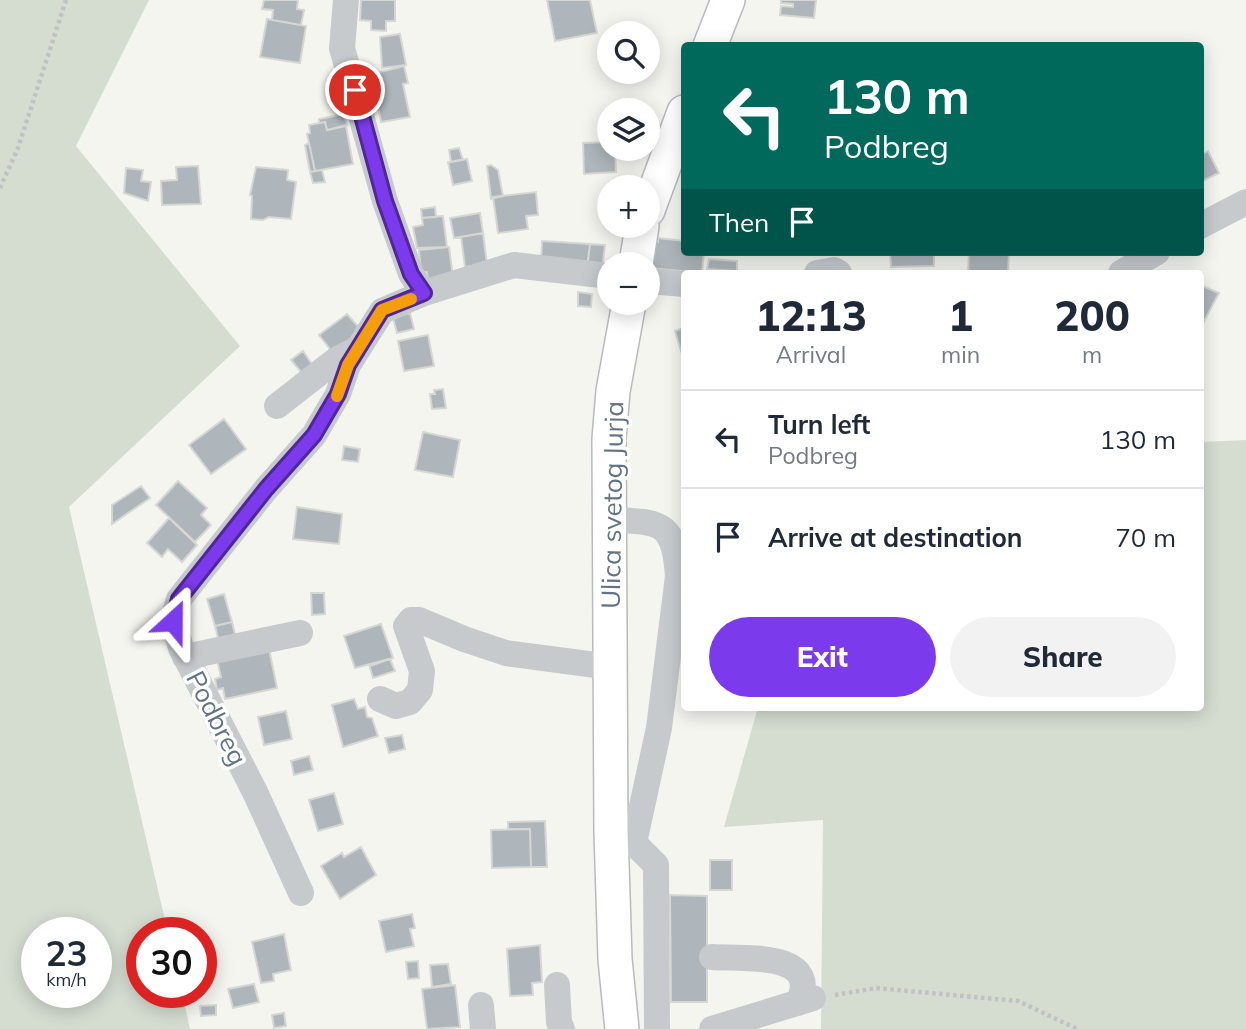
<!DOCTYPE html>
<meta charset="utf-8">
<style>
:root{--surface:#fff;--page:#f2f2f3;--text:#1f2937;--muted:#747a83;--line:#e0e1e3;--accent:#7c3aed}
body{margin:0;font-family:Mulish,sans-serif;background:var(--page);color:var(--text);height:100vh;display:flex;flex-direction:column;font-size:26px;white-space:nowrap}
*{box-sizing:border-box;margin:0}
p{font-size:23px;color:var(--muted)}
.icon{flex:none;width:38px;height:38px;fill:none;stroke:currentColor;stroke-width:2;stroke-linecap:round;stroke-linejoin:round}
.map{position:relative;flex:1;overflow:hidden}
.details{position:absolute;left:681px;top:270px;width:523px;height:441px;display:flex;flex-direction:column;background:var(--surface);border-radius:7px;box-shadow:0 4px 18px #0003}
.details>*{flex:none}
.banner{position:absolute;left:681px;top:42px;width:523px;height:214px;border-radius:7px;box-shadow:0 4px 18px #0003;background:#00695c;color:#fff;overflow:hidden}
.controls{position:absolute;left:597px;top:21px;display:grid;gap:14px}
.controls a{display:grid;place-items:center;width:63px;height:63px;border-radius:50%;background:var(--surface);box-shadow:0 4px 18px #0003;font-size:35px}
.speed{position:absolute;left:21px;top:917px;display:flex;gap:14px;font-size:35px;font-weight:700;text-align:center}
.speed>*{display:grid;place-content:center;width:91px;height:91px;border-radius:50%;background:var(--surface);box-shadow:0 4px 18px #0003;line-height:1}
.speed small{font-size:18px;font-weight:400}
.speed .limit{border:10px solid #d22;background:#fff;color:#111}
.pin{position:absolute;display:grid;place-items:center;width:60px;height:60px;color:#fff;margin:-30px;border:4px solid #fff;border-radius:50%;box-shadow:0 2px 7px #0007}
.me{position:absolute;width:77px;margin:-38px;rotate:24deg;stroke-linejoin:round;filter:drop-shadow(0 0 5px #0008)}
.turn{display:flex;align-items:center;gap:24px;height:147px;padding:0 28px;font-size:32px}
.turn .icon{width:91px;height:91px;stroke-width:2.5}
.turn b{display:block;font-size:49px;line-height:60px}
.then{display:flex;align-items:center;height:66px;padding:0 28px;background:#0003;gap:14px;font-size:26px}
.eta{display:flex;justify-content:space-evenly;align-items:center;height:119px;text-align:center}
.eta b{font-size:42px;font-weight:800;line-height:49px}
.button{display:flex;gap:14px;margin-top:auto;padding:14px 28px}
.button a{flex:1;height:80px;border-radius:42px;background:var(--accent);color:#fff;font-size:28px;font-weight:800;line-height:80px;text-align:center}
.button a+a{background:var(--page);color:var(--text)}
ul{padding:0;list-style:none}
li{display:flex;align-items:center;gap:21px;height:98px;padding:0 28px;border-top:2px solid var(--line)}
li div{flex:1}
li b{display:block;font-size:26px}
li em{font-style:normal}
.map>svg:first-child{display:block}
</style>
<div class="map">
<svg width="1246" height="1029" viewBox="0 0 1246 1029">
<rect width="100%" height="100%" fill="#f5f5f0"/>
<path fill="#d5ddd1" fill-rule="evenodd" d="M0,0h149l-73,146 164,200 -171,161 99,426h-26v59h40l8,37h-190zM37,933h59v59h-59z
M1246,440v589h-425l2,-209 -99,7 34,-120h442l1,-265z"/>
<path fill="#aeb6bb" stroke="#d6d6d3" stroke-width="2" d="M264,0h34l-1,9 7,1 -3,15 -29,-5 1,-10 -11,-1z
M361,0h34v21h-9v10l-15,-1v-9l-11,-1z
M547,0h43l7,33 -42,8z
M781,0h35l-2,18 -34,-3 1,-9 12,1v-3l-12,-1z
M267,19l39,7 -6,37 -40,-6z
M400,34l6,31 -24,3 -2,-31z
M404,66l4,17 -5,1 7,33 -29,5 -9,-48z
M344,114l3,11 -20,5 -2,-8 -6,1v-4z
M325,122l2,8 19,-4 7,38 -38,7 -8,-37 3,-1 -1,-8z
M609,142v7h6l1,23 -32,2 -1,-31z
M309,143l6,28 -5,1 -5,-27z
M459,148l4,12 -12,2 -2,-12z
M1208,151l11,22 -19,9v-27z
M467,159l5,22 -19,4 -5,-23z
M491,165l7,5 5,26 -12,3 -4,-33z
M198,166l3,38 -39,1 -1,-24 16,-1 -1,-13z
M256,167l32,3 -1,10 9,2 -5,37 -22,-2 -6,3 -12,-1 1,-23 -2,-1z
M126,168l17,2 -2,11 10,1 -3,19 -24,-8z
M322,170l3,12 -12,1 -3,-11z
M536,192l2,23 -12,1 2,13 -30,4 -5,-36z
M435,207l1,10 -14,1 -1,-9z
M480,213l3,20 -29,5 -4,-20z
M443,216l4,31 -30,1 -4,-21 10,-2 -1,-7z
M483,233l4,31 -22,3 -4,-30z
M658,238l26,3v11h20l-2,21 -53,-5 4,-26h5z
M542,241l48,3 -3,23 -46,-5z
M590,244l15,1 -3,26 -15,-2z
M449,247l4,30 -25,3 -1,-8h-6l-2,-22z
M890,252h44v14l-43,1z
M969,252h40l-1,21h-40z
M709,259l28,2v10l-30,-2z
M1200,285l19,8 -17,32h-2z
M578,292l14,2 -1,13 -13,-1z
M410,313l4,16 -17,4 -4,-15z
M347,314l15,17 -28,23 -15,-19z
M684,328v33l-9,-30z
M428,335l6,31 -30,5 -6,-30z
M303,351l13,19 -10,8 -15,-18z
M443,389l3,19 -14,1 -2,-15h5l-1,-4z
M224,419l22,30 -35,25 -22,-29z
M423,432l37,8 -7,37 -38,-7z
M344,446l16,3 -2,13 -16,-2z
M178,481l29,27 -6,7 10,10 -16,17 -39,-37z
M141,486l9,12 -38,26v-19z
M297,507l45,7 -3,30 -46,-5z
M169,518l28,27 -15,17 -14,-13 -6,8 -15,-14z
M311,593h13l1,21 -13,1z
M224,594l8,28 -17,4 -8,-27z
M232,622l4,16 -17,4 -4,-16z
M381,624l12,34 -38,10 -11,-32z
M269,649l8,39 -52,11 -2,-11 -6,2 -2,-11 6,-2 -5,-22z
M390,659l5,12 -22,7 -4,-14 1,2z
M354,699l4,10 7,-2 2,10 5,1 6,18 -35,11 -11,-42z
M286,711l6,28 -28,6 -6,-28z
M402,735l3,14 -16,4 -4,-15z
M309,756l4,14 -19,5 -3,-14z
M334,793l9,31 -25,7 -9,-31z
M545,821l2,46h-16l-1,-38h-22v-7z
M530,829l1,38 -39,1 -1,-38z
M361,847l15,28 -36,24 -19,-33 21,-13 2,4z
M710,860h22v30h-22z
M670,895l37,1v106h-36z
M412,914l3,14 -5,1 4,17 -28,6 -7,-31z
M284,934l7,36 -18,4 1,7 -13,2 -9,-41z
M540,945l2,37 -10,1 1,12 -23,1 -3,-47z
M418,961l1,17 -11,1 -2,-17z
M448,964l3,20 -19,3 -2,-22z
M254,984l5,18 -26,6 -5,-19z
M455,985l5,42 -33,2 -5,-40z
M216,1005v10l-15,1 -1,-10z
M284,1013l2,13 -12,2 -2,-13z"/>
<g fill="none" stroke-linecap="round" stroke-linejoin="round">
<g stroke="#b7bbbf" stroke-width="36">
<path id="major" d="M710,46l18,-46
M648,210l36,-98
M636,264l6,-38
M622,1029l-7,-70 -4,-127 -2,-393 4,-48 16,-88"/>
</g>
<path stroke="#c0c1c3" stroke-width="4.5" stroke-dasharray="3.5 3.5" stroke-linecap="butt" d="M0,188l18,-40 48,-148
M835,995l41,-7 142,13 59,28"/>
<path stroke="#c7cacd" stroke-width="26" d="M346,0l-4,48 43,153 26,73 13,19
M1200,226l46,-24
M817,273l17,-3 5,3
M1121,273l36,-21
M648,281l36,3
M277,406l59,-46 22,-11
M609,519c51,4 65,0 69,57l-19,152 -25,115
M185,657l115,-24
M380,699l16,7 14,-4 10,-12 2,-19 -16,-45 5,-6h8l45,19 42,14 105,14
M619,836l15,7 22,22 1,164
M301,893l-46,-101 -74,-144 -8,-27 6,-22 87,-110 48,-54 24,-41 10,-29 34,-54 42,-18 90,-28 95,11
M712,957c30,2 111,-6 86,46
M557,985l2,37 3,7
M481,1005l2,24
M712,1029l101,-31"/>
<use href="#major" stroke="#fff" stroke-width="33"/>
</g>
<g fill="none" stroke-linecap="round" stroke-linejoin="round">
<g stroke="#51269a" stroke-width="18">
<path id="route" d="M173,621l6,-22 87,-110 48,-54 24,-41 10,-29 34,-55 42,-17 -13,-19 -26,-73 -30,-111"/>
</g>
<use href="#route" stroke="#7c3aed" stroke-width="12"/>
<path stroke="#f59e0b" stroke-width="12" d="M337,396l11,-31 34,-55 29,-11"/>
</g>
<g text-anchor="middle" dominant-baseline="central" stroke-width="7" stroke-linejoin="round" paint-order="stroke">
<g font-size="26" fill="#617385" stroke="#fff">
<text transform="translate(612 505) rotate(-89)">Ulica svetog Jurja</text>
<text transform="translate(217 718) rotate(63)">Podbreg</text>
</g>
</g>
</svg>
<div class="controls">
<a><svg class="icon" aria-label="search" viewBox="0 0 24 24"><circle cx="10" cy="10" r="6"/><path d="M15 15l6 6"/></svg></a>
<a><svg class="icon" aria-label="layers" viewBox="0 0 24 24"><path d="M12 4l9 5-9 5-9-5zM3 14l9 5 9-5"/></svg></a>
<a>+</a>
<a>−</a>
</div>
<div class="speed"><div>23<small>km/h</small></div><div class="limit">30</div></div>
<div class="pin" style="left:355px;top:90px;background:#d93025"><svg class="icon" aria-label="arrive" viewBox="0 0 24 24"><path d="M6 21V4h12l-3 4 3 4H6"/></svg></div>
<svg class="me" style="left:173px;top:621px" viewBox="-20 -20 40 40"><path d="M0-17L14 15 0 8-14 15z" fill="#7c3aed" stroke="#fff" stroke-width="4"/></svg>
<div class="banner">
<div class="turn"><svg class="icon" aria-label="left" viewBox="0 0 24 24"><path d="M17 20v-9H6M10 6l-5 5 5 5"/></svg><div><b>130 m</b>Podbreg</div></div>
<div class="then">Then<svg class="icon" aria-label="arrive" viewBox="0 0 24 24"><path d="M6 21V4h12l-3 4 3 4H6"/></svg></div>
</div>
<section class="details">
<div class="eta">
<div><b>12:13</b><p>Arrival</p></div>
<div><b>1</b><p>min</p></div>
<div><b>200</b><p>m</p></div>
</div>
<ul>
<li><svg class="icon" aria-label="left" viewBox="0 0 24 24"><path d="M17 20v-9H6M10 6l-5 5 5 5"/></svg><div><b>Turn left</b><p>Podbreg</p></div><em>130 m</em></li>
<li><svg class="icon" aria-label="arrive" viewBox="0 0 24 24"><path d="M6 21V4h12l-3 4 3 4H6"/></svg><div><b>Arrive at destination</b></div><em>70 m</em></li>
</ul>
<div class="button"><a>Exit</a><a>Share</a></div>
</section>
</div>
